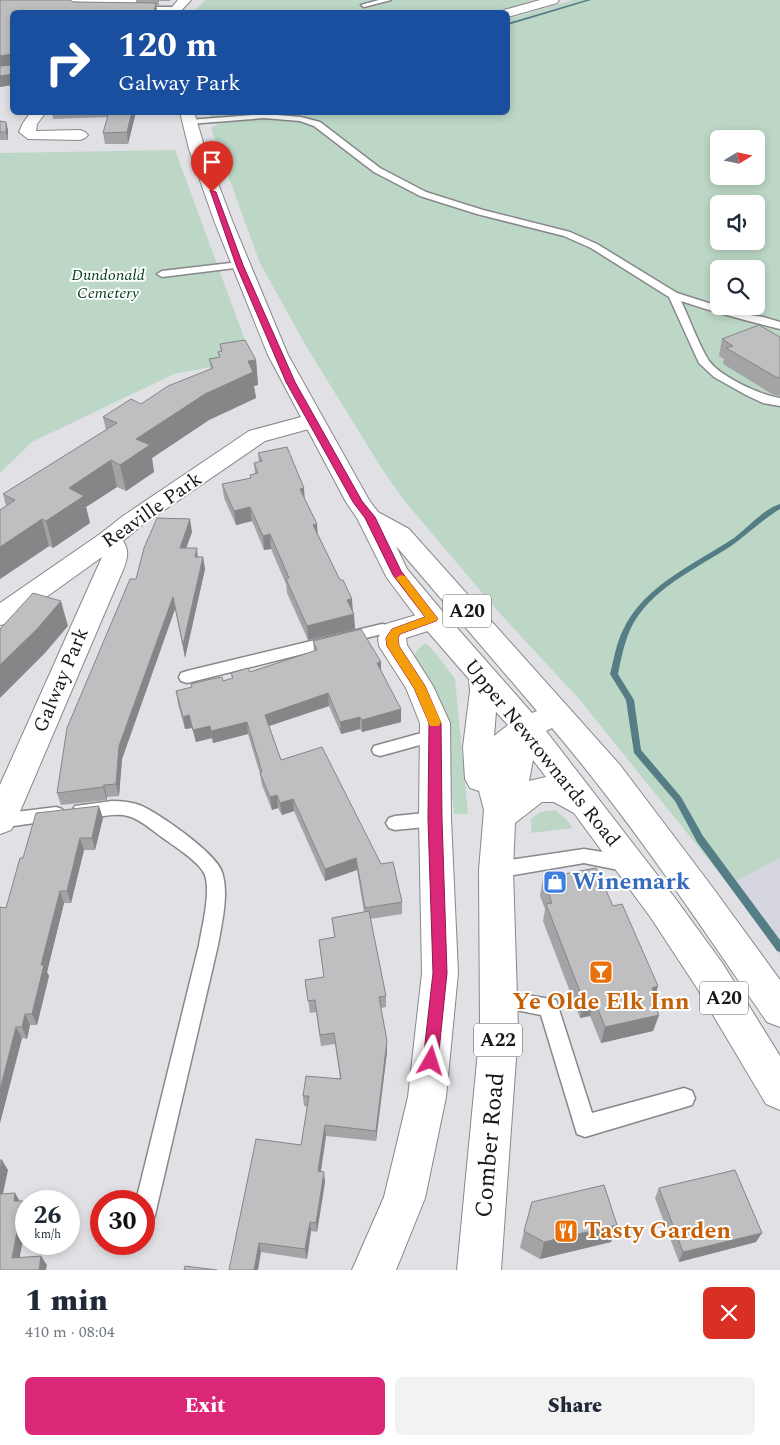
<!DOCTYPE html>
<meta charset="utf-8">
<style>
:root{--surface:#fff;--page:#f2f2f3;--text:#1f2937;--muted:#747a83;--accent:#db2777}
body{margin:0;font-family:Spectral,serif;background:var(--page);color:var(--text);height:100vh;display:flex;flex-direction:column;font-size:19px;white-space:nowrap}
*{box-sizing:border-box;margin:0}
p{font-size:16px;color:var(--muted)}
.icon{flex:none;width:28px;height:28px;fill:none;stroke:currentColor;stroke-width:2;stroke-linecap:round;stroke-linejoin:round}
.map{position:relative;height:1270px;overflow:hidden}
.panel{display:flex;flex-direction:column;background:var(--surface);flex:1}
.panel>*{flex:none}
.hud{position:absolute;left:10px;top:10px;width:500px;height:105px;border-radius:8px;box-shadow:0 2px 8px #0003;background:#1a4fa0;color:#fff;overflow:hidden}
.needle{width:32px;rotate:80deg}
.buttons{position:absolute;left:710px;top:130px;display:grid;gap:10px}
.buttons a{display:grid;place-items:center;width:55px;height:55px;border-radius:8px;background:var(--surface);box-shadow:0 2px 8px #0003;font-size:25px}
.speed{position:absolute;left:15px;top:1190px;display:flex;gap:10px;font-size:25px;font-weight:700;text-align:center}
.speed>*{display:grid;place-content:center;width:65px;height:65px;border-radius:50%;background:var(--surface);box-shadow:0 2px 8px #0003;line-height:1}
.speed small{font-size:12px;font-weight:400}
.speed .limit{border:8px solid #d22;background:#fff;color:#111}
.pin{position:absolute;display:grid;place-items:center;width:42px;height:42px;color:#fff;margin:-51px -21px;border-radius:50% 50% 50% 0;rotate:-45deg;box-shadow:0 0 5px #0007}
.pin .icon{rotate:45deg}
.me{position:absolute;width:55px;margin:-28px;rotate:6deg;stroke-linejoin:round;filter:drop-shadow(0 0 4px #0008)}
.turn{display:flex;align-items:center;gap:18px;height:105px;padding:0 25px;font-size:22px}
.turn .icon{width:65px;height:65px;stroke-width:2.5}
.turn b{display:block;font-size:35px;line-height:42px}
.round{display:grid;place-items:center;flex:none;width:52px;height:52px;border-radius:8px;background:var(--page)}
.summary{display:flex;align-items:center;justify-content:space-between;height:85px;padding:0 25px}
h1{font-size:30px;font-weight:800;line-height:38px}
.action{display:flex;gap:10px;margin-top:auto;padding:10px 25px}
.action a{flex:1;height:58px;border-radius:8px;background:var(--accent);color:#fff;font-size:20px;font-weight:800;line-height:58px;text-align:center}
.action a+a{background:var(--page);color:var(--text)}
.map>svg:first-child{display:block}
</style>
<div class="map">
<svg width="780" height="1270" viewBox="0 0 780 1270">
<rect width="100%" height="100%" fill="#e1e1e5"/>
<path fill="#d6d6e1" d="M780,858v98l-51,-71z"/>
<path fill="#bcd7c5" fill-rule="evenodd" d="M205,0h333l-42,12h-302z
M572,0h208v858l-51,27 -150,-186 -85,-92 -91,-108 -21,-30 -76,-123 -47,-85 -48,-133 6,-3 -8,-12 299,-1v-93zM719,139h37v37h-37zM719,204h37v37h-37zM719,269h37v37h-37z
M175,150l77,209 -78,15 -142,68 -32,31v-320z
M426,643l12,13 17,23 13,135h-14l-8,-73 -33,-83 5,-9z
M555,810l11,9 7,9 -42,5v-14l9,-7z"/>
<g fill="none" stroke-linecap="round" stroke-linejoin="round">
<path fill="#547d86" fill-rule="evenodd" d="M586,0h5l-83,25v-2z
M780,504v5c-17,10 -32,25 -49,37 -35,23 -82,43 -101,84 -6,14 -9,29 -12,44l16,26 7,50 40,47 22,39 77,104v12l-3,-1 -80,-109 -22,-41 -41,-48 -8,-53 -16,-26c4,-15 6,-30 13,-44 21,-45 72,-66 111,-92 15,-11 28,-28 46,-34z"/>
<g stroke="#88888b" stroke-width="3">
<path id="service" d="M379,0h12l-27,7 -3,-2z
M135,7h41l3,2 -3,2 -43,-1 -1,-1z
M264,114l37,3 19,5 60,46 46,24 57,18 87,22 27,12 80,49 66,21 20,3 17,5v7c-33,-8 -66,-17 -99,-28 9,19 17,42 28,60 12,16 51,34 71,37v8l-17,-3 -17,-8 -32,-18 -15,-14 -30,-66 -78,-49 -27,-12 -87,-22 -57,-18 -46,-24 -60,-46 -14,-5 -36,-3 -75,6 -4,-2 4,-2z
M239,262l4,1v4l-81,10 -5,-3 5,-3z
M382,624l19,3 2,4 -2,4 -5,1 -14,-2 -195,49 -6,-2 -2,-4 2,-4 6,-2z
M436,729l6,2 2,4 -2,4 -62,17 -6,-2 -2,-4 2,-4z
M112,801c10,0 20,1 30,5 19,9 74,47 80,66 7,22 0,50 -4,73l-63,270 -3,8 -8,3v-25h-8l63,-256c3,-18 13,-56 5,-72 -6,-12 -30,-27 -41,-35 -10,-7 -23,-19 -35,-22 -18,-5 -36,6 -53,0l-3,-5 3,-5z
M56,807l6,2 3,5 -3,5 -62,9v-14z
M435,812l6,2 3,5 -3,5 -6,2 -40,4 -6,-2 -3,-5 3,-5 6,-2z
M584,849l44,7 6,3 3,5 -3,5 -6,3 -44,-9 -88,15 -6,-3 -3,-5 3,-5 6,-3z
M498,990l58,10 36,113 92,-25 8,3 3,7 -3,7 -107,32 -8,-3 -36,-119 -50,-10 -3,-6 3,-6z"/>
</g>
<g stroke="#88888b" stroke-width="2">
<path id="minor" d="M0,0h141l-6,4 -135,4z
M540,0h19l-2,3 -49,14v-5h-6l2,-2z
M31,112h15l-9,12 -1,7 44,-1 5,2 3,3 -3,3 -5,2 -52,-1 -9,-7 4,-9z
M312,414l8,2 3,5 -3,5 -55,15 -124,85 -18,15c7,10 4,19 0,29l-107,251 -5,9 -11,4v-49l102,-228 -92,66 -10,2v-22l100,-69 23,-18 126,-85z
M433,610l10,2 4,7 -4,7 -37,12 1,7 26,41 17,37 1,96 7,154 -12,124 -21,101 -29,72h-44l32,-73 24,-100 14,-124 -3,-154 1,-96 -14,-35 -27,-42 -1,-8 8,-14z"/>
</g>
<g stroke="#88888b" stroke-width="2">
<path id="trunk" d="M178,0h13l-11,12h-12z
M180,112h14l11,37 28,74 55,132 81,145 9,12 31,17 211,236 93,123 67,92v47l-13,-5c-69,-100 -136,-201 -215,-294l-6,3 129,167 48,66 57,92v54l-14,-6 -69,-116 -46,-70 -77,-105 -20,-11h-12l-27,21 -2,47 5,160 -17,240h-44l23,-240 -1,-160 5,-60 -5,-19 -9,-3 -5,-9 -2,-32 7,-56 -1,-12 -46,-53 -36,-48 -30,-60 -11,-16 -78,-147 -53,-132 -26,-74zM396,546l141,165 -5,2 -89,-101 -36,-43zM496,712l12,13 -14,11zM533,760l13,17 -17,4z"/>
</g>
<use href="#service" fill="#fff" fill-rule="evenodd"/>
<use href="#minor" fill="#fff" fill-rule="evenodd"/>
<use href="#trunk" fill="#fff" fill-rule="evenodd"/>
</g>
<path fill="#a4a4a7" d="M0,0l136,3v-3h35l-1,1h-11v4h-3l1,7h-145v73l-12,2z
M52,112h84l-8,32h-23l-2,-11 5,-16 -55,2z
M0,121l6,1 2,8v10h-8z
M780,337v58l-1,1 -7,-2 -49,-30 1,-5 -5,-3 3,-17z
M220,344l36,16 2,25 -4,1 2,12 -47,22 -57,38 2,14 -28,19 -9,-4 -31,20 4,16 -37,25 -4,-2 -49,33v-69l6,-4 -3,-12 103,-64 -3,-13 38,-13 70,-35 -2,-10 10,-2 -1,-5 3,-1z
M258,453l47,47 13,34 35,77 2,18 -47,11 -21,-47 -1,-9 -15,-35 -7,1 -12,-29 -16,4 -12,-27 -2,-14 28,-6v-3l5,-1 -1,-11 5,-1z
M192,532l-6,16 12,9h5l2,12 -20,89 -10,-49 -53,150 -3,37 -12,1v3l-46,5 -4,-12 79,-214z
M313,641l68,30 20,51 -39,10 -2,-3 -19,5 -12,-28 -60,20 12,34 100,104 21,38v12l-32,5 16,77v11l-5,1 6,33v11l-11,89 -50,-5 -5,36 4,10 -8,50 -6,-1 -4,28 -46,-7 -32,18 72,-125 7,-38 -4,-1 -1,-10 37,-18 -5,-34 -14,2 -5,-34 -6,1 -5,-33 19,-3 -5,-37 15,-3 -2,-19 32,-6 -7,-42 -32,11 -31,-70 -12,4 -4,-7 -6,2 -10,-25 -2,-11 -12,-40 -35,9 -1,-5 -16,4 -4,-14 -7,1 -7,-25 -2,-13 47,-10 9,-3 -1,-5 19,-1 64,-21z
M103,818l-8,32h-11l-13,53h-7l-17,69 2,4 -12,49h-7l-3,14 -5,-1 -22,85 6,-215 17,-50z
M543,878l70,28 46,109 -6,16 -52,12 -11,-27 -10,2 -37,-97 2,-12 -5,-13z
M659,1188l97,54 -77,20 -24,-64z
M617,1225l-6,17 -71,17 -20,-11 4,-17z"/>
<path fill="#868688" d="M156,3l1,9h-3z
M11,54l1,11 -12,2v-11z
M12,74v11l-12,2v-11z
M132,112h4l-8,32 -1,-12z
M6,122l2,8v10l-2,-8z
M256,360l2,25 -4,1 2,12 -47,22 -57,38 2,14 -28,19 -6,-26 16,-26 112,-78z
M111,460l6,27 -31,20 4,16 -37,25 -7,-27 23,-33z
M304,488l1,14 -5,-13z
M250,507l2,14 -16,4 -2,-14z
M42,519l7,27 -49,33v-32z
M190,519l2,13 -10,28 -2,-12z
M317,524l1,14 -5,-13z
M270,534l1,15 -7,1 -1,-14z
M197,548l1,12 -3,-3z
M203,557l2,12 -20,89 -2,-13z
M173,597l2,12 -53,150 -3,37 -3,-12 3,-38z
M352,599l1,14 -6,-13z
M61,601l7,25 -23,27 -45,45v-33z
M354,614l1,15 -47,11 -1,-14z
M381,662v12l-4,-11z
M328,693l1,13 -63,21 -1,-12z
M401,709v13l-39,10v-12z
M189,715l3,13 -7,1 -2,-12z
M360,717v12l-19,5 -1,-12z
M247,722l1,12 -35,9 -2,-12z
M210,726l2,12 -16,4 -3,-12z
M104,785l3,12v3l-4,-13z
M277,795l1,13 -6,2 -2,-13z
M293,799l1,12 -12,4 -2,-12z
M99,806l4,12 -8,32 -3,-12z
M80,838l4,12 -13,53 -4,-12z
M356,858l1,12 -32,11v-12z
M60,891l4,12 -17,69 2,4 -12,49 -5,-11 9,-49z
M658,986l-4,13 3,-1 -5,17v-27z
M594,999l-4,17 -10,2 4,-16z
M25,1014l5,11 -3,14 -5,-12z
M659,1015l-6,16 -52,12 4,-16z
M16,1027l6,11 -22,85v-33z
M387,1041v11l-11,89v-10z
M325,1125l1,11 -7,45 -1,-10z
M2,1160l6,10 -7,33 -1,-2v-31z
M324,1172l1,10 -8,50 -1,-9z
M15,1193l6,10 -7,-2z
M23,1201l3,5v17l-8,44 -6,-9z
M310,1222l1,9 -4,28 -2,-10z
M617,1225l-6,17 -71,17 4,-17z
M762,1233l-6,9 -77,20 4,-10z
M259,1243l2,9 -3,18h-4z
M41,1256l6,9 -1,5h-7z"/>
<path fill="#bfbfc2" stroke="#868688" d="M0,0h71l2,2 83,1 -2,9h-142v62l-12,2v-10l11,-1v-11l-11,2z
M109,112h23l-5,20 -24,1z
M0,121l6,1v10h-6z
M759,325l21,12v41l-4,-1 -50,-29 7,-2 -11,-7z
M245,340l11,20 -8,1 5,11 -48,22 -69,45 14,6 -30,20 -9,-5 -42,28 15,8 -38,25 -4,-2 -42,28v-37l15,-10 -12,-6 114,-71 -14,-6 28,-18 10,5 27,-18 45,-18 -4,-9 11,-2 -2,-5 4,-1 -2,-7z
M287,447l17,41 -4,1 17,35 -4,1 27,55h3l9,19 -5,1 7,14 -47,12 -21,-47 3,-1 -19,-44 -7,2 -13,-29 -16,4 -12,-27 29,-6 -1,-3 8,-2 -4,-10 8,-2 -4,-8z
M157,518l33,1 -10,29h17l-2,9h8l-20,88 -10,-48 -54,149 -3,38 -12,1 -1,2 -46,6 10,-65 63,-149h6l8,-31z
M33,593l28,8 -23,27 -38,37v-36z
M361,629l20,33 -4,1 24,46 -39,11 -2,-3 -20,5 -12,-29 -63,22 16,45 41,-13 59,117 12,-2 9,40 -37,6 -9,-50 -31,11 -32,-70 -13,4 -3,-8 -7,2 -10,-24 2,-1 -15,-50 -36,9 -1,-5 -17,4 -4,-15 -6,2 -7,-26 16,-4 -1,-3 16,-4 15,-3 1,4 10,-3 -2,-5 17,-5 2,4 67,-22 -4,-9z
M99,806l-7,32h-12l-13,53h-7l-19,74h3l-12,49h-7l-3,13h-6l-16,63v-183l6,1 14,-50h3l13,-45z
M596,868l17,38 9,-2 36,82 -6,2 5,10 -5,1 7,16 -54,12 -11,-28 -10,3 -38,-98 6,-1 -9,-25z
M369,911l17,85 -7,1 8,44 -11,90 -51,-6 -7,46 6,1 -8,51 -6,-1 -5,27 -46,-6 -5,27h-25l27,-131 45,6 8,-49h-6l3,-20 35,3 -7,-46 -14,2 -5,-35 -7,1 -3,-21 19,-3 -5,-37 16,-3 -3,-19z
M0,1160h2l-2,10z
M735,1170l27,63 -79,19 -24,-64z
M604,1185l13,40 -73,17 -20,-11 8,-29z
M15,1193l-1,8h9l-11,57 29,-2 -2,14h-39v-76z
M185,1266l32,4h-33z"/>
<path fill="#db2777" stroke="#8e194d" d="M210,190l6,2 27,73 52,117 67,119 13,16 26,54 37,48 -2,2 -36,13 -2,4 1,8 26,40 16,37 1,96 5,154 -9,88 -2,6 -5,2 -6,-2 -2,-6 10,-88 -5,-154 1,-96 -15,-35 -27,-42 -1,-8 6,-9 33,-12 -32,-42 -28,-57 -12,-16 -67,-120 -50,-117z"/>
<path fill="#f59e0b" d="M401,575l4,1 33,43 -2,2 -36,13 -2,4 1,8 26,40 16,36 -2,4h-9l-16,-38 -27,-42 -1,-8 6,-9 33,-12 -29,-39z"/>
<defs>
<g id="shop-square" transform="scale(1.25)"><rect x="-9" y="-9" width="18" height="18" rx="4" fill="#3f7fe0" stroke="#fff"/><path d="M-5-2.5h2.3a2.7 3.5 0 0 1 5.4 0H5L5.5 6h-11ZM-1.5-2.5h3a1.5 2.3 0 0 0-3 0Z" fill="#fff"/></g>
<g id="bar-square" transform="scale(1.25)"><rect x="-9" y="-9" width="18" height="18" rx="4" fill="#e8710a" stroke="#fff"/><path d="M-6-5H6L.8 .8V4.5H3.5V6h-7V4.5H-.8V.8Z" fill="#fff"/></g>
<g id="restaurant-square" transform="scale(1.25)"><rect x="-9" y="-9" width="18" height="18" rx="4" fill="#e8710a" stroke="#fff"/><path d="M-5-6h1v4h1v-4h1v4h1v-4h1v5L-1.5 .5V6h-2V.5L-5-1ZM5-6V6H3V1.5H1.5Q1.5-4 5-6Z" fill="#fff"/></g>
</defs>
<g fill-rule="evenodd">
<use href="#shop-square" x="555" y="882"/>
<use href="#bar-square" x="601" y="972"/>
<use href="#restaurant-square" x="566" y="1231"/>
</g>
<g text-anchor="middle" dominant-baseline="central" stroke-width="4" stroke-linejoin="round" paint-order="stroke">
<g font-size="16" font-style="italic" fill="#003a1f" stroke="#fff">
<text x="108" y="275">Dundonald<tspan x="108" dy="18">Cemetery</tspan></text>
</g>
<g fill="#fff" stroke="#5d5d5e" stroke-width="1">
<rect x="443" y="594.5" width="48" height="33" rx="4"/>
<rect x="700" y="981.5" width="48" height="33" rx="4"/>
<rect x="474" y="1023.5" width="48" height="33" rx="4"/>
</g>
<g font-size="19" font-weight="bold" fill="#181819">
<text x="467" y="611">A20</text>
<text x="724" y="998">A20</text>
<text x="498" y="1040">A22</text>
</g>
<g font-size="20" fill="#181819" stroke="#fff">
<text transform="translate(152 510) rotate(-35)">Reaville Park</text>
<text transform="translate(61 680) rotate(-67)">Galway Park</text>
<text transform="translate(542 753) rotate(51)">Upper Newtownards Road</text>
</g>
<g font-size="24" font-weight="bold" fill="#366cbe" stroke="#fff" text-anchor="start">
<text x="572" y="882">Winemark</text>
</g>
<g font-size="24" font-weight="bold" fill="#c56008" stroke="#fff">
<text x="601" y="1002">Ye Olde Elk Inn</text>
<text x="584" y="1231" text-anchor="start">Tasty Garden</text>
</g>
<g font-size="24" fill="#181819" stroke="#fff">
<text transform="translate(490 1145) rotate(-85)">Comber Road</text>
</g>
</g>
</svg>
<div class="buttons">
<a><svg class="needle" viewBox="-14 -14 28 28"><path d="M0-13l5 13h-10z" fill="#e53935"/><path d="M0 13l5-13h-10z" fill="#747a83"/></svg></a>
<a><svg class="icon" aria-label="sound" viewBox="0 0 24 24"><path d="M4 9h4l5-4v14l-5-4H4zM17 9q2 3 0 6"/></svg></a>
<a><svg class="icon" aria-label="search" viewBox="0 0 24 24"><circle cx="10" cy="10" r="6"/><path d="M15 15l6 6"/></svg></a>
</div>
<div class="speed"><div>26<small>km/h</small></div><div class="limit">30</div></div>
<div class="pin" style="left:212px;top:192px;background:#d93025"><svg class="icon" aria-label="arrive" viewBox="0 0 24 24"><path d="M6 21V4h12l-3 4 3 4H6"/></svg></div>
<svg class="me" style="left:431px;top:1061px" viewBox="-20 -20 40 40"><path d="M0-17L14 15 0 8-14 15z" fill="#db2777" stroke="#fff" stroke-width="4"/></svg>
<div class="hud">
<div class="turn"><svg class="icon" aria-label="right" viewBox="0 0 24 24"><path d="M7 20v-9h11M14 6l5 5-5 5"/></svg><div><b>120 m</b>Galway Park</div></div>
</div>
</div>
<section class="panel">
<div class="summary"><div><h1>1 min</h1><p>410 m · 08:04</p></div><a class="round" style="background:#d93025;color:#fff"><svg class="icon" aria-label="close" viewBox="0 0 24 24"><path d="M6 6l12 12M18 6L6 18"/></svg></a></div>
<div class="action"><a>Exit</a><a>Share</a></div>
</section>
